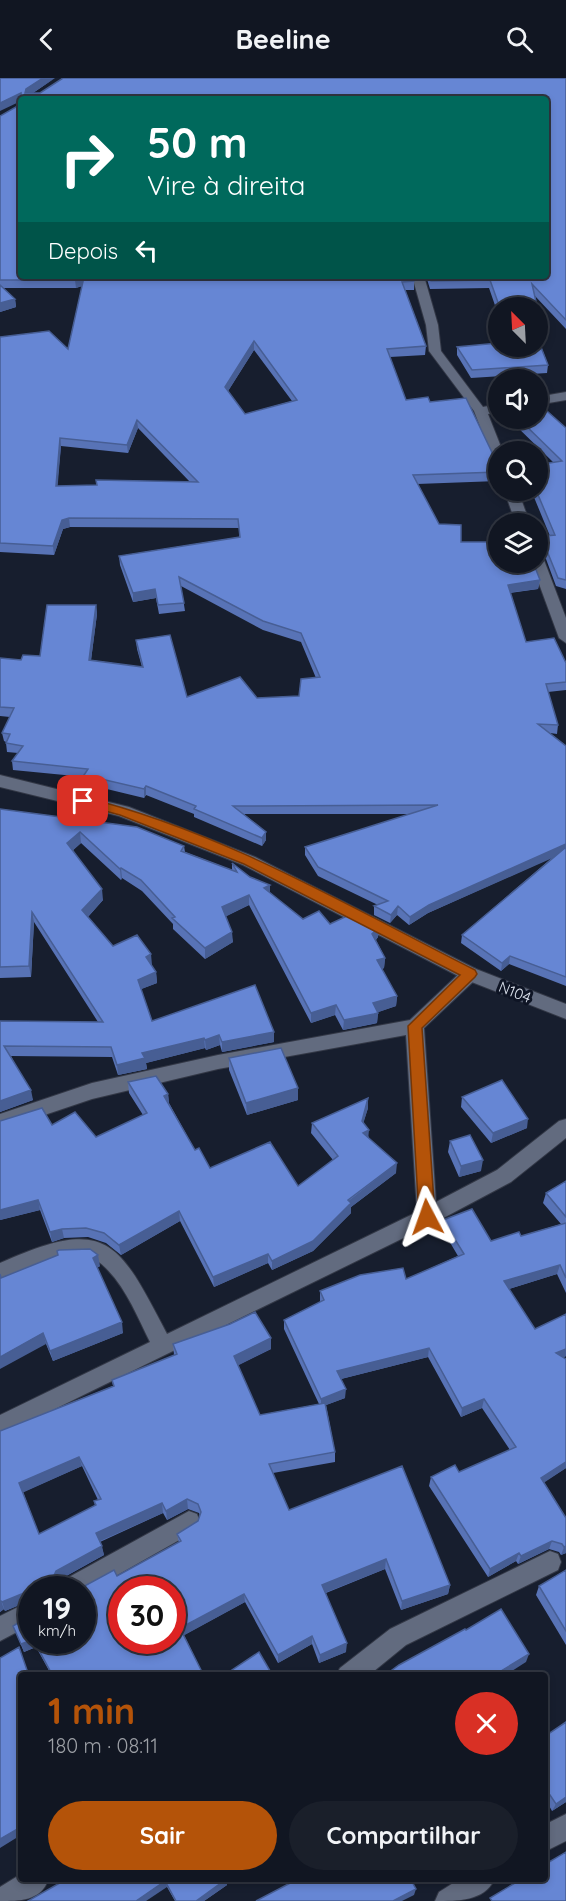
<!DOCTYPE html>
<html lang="pt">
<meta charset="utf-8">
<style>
:root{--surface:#111622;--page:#1a1f2a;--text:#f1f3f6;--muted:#9c9fa5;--line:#303540;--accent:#b45309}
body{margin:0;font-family:Quicksand,sans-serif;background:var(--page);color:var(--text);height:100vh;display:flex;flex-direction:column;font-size:22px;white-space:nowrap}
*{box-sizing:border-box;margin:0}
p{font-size:20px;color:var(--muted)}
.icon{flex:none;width:33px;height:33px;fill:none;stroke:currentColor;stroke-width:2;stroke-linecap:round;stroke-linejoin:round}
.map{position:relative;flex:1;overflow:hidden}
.panel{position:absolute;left:18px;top:1594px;width:530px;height:210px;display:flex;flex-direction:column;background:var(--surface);border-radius:6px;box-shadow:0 3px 9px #0003,0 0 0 2px var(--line)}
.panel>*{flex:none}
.banner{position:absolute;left:18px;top:18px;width:531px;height:183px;border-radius:6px;box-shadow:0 3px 9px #0003,0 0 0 2px var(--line);background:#00695c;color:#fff;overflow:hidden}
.needle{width:39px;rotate:336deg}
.controls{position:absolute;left:488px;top:219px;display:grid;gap:12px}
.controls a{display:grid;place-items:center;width:60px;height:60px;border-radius:50%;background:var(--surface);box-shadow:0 3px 9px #0003,0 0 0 2px var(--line);font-size:30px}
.speed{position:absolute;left:18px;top:1498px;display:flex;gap:12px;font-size:30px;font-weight:700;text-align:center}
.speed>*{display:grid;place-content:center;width:78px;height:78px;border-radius:50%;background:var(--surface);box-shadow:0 3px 9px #0003,0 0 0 2px var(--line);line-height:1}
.speed small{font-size:15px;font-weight:400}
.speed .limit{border:9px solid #d22;background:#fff;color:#111}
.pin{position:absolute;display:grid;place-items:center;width:51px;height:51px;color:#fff;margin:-26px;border-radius:12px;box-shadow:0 3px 9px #0006}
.me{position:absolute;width:66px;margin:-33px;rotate:356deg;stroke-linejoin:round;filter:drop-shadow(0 0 4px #0008)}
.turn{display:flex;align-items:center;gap:21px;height:126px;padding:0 30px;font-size:27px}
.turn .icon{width:78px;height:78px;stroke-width:2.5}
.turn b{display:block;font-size:42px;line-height:51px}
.then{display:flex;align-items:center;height:57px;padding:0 30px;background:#0003;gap:12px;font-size:22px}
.round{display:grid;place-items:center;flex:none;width:63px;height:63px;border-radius:32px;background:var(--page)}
.summary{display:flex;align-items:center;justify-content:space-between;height:102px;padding:0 30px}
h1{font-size:36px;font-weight:700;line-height:45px;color:var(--accent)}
.primary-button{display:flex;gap:12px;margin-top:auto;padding:12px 30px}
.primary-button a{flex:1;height:69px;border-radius:36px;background:var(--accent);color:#fff;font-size:24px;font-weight:700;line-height:69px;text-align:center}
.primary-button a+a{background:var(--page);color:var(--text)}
header{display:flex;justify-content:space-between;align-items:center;height:78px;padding:0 30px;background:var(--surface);font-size:27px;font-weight:700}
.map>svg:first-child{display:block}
</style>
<header><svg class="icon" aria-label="back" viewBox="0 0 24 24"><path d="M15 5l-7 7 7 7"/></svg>Beeline<svg class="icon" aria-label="search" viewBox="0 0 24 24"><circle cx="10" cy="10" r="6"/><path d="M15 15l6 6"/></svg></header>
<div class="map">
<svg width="566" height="1823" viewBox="0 0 566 1823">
<rect width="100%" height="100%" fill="#171e2e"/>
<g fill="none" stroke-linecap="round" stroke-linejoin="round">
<g stroke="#333846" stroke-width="2">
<path id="minor" d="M412,198h12l14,49 3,26 42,56 15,-3v8l-10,2 15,38h-5v7l-7,-4 -17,-44 -45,-60 -3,-26z
M566,314v8l-29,5v-8z
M504,412h14l12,34h-14z
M537,478l7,4 22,58v25l-7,-5 -28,-76h6z
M470,889l6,2 3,5 -3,5 -52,49 12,174 61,-32 62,-49 7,-2v19l-55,44 -77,41 -434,213v-21l150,-73c-14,-28 -29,-67 -57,-84l-32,1 -61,23v-19c107,-48 118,-23 167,71l250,-122 -11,-177 -188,34 -126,30 -92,31v-16l92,-31 126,-28 192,-35 54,-51z
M189,1433l8,3 3,8 -3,8 -115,65v-5h-26l4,-8z
M550,1473l8,3 3,8 -3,8 -152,75 -38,31h-32l4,-8 50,-39z
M32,1522v24l-32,17v-25z
M566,1736v27l-22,11v-27z
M21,1796v6h27c-7,21 -29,21 -48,21v-14z
M458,1802h36c-10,21 -36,21 -59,21l4,-9z"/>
</g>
<g stroke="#333846" stroke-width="2">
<path id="tertiary" d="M0,697l129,32 126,50 221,112 90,35v15l-102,-40 -221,-114 -124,-49 -119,-29z"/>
</g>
<use href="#minor" fill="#626b7f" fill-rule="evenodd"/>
<use href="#tertiary" fill="#626b7f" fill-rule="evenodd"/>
</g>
<path fill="#5873b6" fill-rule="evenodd" d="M55,0l-22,15 533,-15v251l-31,-33 9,41 -1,8 -2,1 7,19 -1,8 -76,5 -14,-23v-8l80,-1v-38h-39v6l-9,-26 -59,1 -4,-13h120v-177h-525z
M0,38l21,160 393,5v9h-9l21,56 -1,9 -35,2 16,43 24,2 68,63v16l-81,3 22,40 22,18 79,38 -2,9 -28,4 16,49 40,21v27l-18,2 10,33 -1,9 -7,-1 16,13v240l-57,-22 -8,7 -40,-28 1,-8 91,-78 -125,56 -19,12 -12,-10 -7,8 -16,-8v-9l4,-1 -60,-29 -13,-21v-8l106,-33h-167l22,18v8l-4,6 -68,-29v-3l-48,-19 -2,3 -58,-14 -1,-7 -72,-7 -1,-9 6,-8 -11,-1 -1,-9v-1l-2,-1 -2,-8 8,-16 -10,-1v-58l21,2 19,-4 56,-51 1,9 -6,46 51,7 -5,-18 -1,-9 51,57 70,1 42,-2 17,-18 -15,-36 -38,-12 -82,-44 4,25 -26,3 -3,-16 -23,4 -13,-37 -1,-9 120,-19v-9l-169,-1 -7,2 -9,26 -54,-3v-215l68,12 14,-63 -6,2h-73l12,11 1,8 -16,5zM254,272l38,51 -47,13 -17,-23zM138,350l52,54 -94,-2v5l-39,1 4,-40 67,7z
M510,340h27l29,10v161l-10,-3 -10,-27 -8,-5 -1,-13 8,-1v-4h5l-19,-46h6l17,-27 -44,-43z
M0,731l184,37 1,6 47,18v-7l71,56 27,5 23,-7v-4l26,14 -1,10 -2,3 9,18 -1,10 -2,1 15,27 -1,10 -18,6 -1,11 -4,1 -30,6 -8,-15 -24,8 -62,-118 -23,11 7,26 -28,17 -32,-30v-5l-31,-33 -20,-13 -1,2 -40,-37 -8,7 30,50 -15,17 25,29 38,8v11l5,7 1,11 -16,6 11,32 122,11v10l-52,10 -2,-7 -14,5 -1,-2 -59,15 1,6 -29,6 -6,-18 -101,-1 22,44 -33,12v-91l98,1 -64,-100 -3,55 -31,1z
M229,980l69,42 -51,15 -18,-45z
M128,1004l40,12 1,9 26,47 15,18 88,18 35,-26 -22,-27 1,-10 56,-15 -5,15 6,15 27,35 -45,34v6l-38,38 -41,19 -4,-7 -54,24 -34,-66 -59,34 -15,-12 -18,-6 -24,1 -12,4 -12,-32 -40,10 52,-95 44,12 47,-22 -14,-22z
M462,1019l65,31 -36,15 -30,-36z
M450,1063l31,30 -22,6 -11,-25z
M566,1104v111l-9,-19 -48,15 26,40 31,-15v42l-2,1 2,111 -22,14 22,36v35l-5,2 -2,-3 -10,-3 -31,15 -2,-3 -28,16 -59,-91 2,-9 28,-5 51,-22 -28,-42 -21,9 -33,-60 -87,22 4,19 -19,7 9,47v10l-62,11 16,37 161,75 -2,9 -47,16 -16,-41 -59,24 20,59 -27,11 -7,-19 -34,19 -33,-61 -61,33 20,41h-152l-16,-29 -12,5 -11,-26 18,-11v-15l-26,11 -1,-2 -4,3v-181l113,-45 -1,-6 62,-25 -1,-11 98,-6v11l-33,16 22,50 59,-11 -35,-75v-9l36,-18v-11l86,-12 52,-23 -16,-27 1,-9 48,21 30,-5 40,-12 -18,-21 3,-10zM82,1388l16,34 -4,1 1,5 -56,28 -16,-42zM188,1431l11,4 1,3 -2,5 -21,13 2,9 -62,33 -36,12h-2l-2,-5 -19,-1 1,-2 45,-25 -4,-13 63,-29 4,7z
M57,1173l43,15 -3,2 26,65 -70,28 -7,-17 -45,-66 57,-23z
M566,1492v75l-30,-50 3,-9z
M544,1659l22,65 -14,9 -5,-9z
M65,1802h161l1,5 -23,16h-29l-8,-14z"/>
<path fill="#475e94" d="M43,0h12l-28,19 -2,-4 1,-4z
M21,15v8l-21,10v-8z
M84,199l1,8 -9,3 -1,-8z
M15,221l1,8 -16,5v-9z
M254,263v9l-29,46v-9z
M137,342l1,8 -10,25 -1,-8z
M60,360l1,8 -4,48 -1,-8z
M69,440l1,9 -7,2 -9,26 -1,-9 9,-26z
M539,467l-1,9h-1v-8z
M540,502l-2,9 -31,4 1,-8z
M155,511l1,9 -23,4v-9z
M96,527l1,9 -7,54 -1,-8z
M146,708v9l-2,3v-9z
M80,754l1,11 -12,11 -2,-11z
M266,754v8l-4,6v-8z
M566,766v8l-138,61 -19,12 1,-8 19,-12z
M121,790l1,10 -1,2 -1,-11z
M270,807v11l-6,-8z
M102,811l1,11 -19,21 -2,-11z
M249,817v10l-26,13 -1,-11z
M398,828l-1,9 -7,8 1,-8z
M32,834l2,10 -3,55 -2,-11z
M379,849l-1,10 -6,8v-11z
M232,854l1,10 -28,17v-11z
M151,876l1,11 -5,2 -1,-10z
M510,878l-1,8 -8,7 1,-8z
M385,880l-1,10 -8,3 1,-11z
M156,894l1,11 -18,7 -1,-10z
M397,918l-1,10 -23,8v-11z
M336,927l-1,10 -24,8v-10z
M378,935l-1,10 -34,7 1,-10z
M274,954v10l-52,10v-10z
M219,957l1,10 -14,5 -1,-10z
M204,960l1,10 -59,15 1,6 -29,6 -1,-10 25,-12z
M298,1010v12l-51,15 -1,-12z
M31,1012l2,10 -33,12v-11z
M168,1016l1,10 -5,-8z
M368,1020v10l-7,23 1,-10z
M528,1041l-1,9 -36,15 2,-10z
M369,1052l-1,10 -5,-7z
M483,1082l-2,11 -22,6 2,-11z
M397,1085l-1,10 -45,34v6l-38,38 -41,19v-9z
M38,1122l2,10 -40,10v-10z
M179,1133l1,10 -59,34 -2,-10z
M62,1151l2,9 -12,4 -2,-10z
M268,1176v9l-54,24 -1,-10z
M98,1177l2,11 -5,3 -2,-11z
M560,1187l-3,9 -55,17 2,-10z
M122,1244l1,11 -70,28 -3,-10z
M43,1255l3,11 -46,25v-12z
M271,1260v11l-36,18 -1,-11z
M429,1270l-1,9 -91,23v-9z
M566,1271v7l-12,6 2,-9z
M346,1311l-1,9 -24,9v-8z
M484,1321l-2,9 -21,9 1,-9z
M79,1379l3,9 -60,27 -3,-10z
M566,1384v6l-27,18 2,-8z
M187,1421l1,10 -21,11 -1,-9z
M162,1425l1,10 -65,29 -2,-9z
M552,1463l-3,8 -31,15 3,-8z
M102,1468l2,9 -45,25 -5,10 -3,-8 5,-11z
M566,1468v7l-5,2 3,-8z
M519,1475l-3,8 -28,16 2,-8z
M386,1481l-1,10 -63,25v-9z
M450,1507l-2,9 -47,16 1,-9z
M31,1512l1,10 -27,11 -3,-9z
M244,1516l1,8 -64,35 -1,-9z
M0,1523h1l3,8 -4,3z
M312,1558v8l-34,19v-8z
M32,1562v1h2l2,6 -12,5 -3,-8z
M347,1565l-1,9 -27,11 1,-8z
M529,1576l-3,8 -22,14 -3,-5z
M550,1717l-3,7 -3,1v-5z
M566,1719v5l-14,9 4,-7z
M21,1749v8l-21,13v-9z
M225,1802h1l1,5 -23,16h-8z
M165,1803l2,6 -21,14h-10z
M416,1811l-2,6 -12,6h-9z"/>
<path fill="#6686d4" stroke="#475e94" stroke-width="1.5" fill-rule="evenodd" d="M0,0h43l-17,11 -1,4h15l23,-15h503v242l-34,-36 12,53h-7l11,28 -76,5 -15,-23 41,-4v3h39v-38h-37l-10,-28 -59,1 -2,-5h117v-177h-525v2v-8l-21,10z
M21,26v172h392l1,5 -12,1 24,64 -39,3 19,51 22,-3 2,5 36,-4 32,67v7l-85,3 26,49 22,1v17h37v20h35l7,18 -32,5 18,57 28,-4 12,25v19l-20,2 12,41 -20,-1 28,22v98l-137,61 -19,12 -12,-11 -7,9 -17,-9 14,-5 -70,-34 -13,-20 133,-42 -205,1 33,26 -4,6 -68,-29 2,-3 -50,-20 -2,3 -60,-14 4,-6 -76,-8 11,-15 -17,-3 4,-9 -8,-1 12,-25 -14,-1v-49l21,2 2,-5 17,1 7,-51h49l-7,55 54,7 -7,-27 34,-5 17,62 53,-20 17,21 42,-2 2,-17 19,-2 -19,-44 -38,-12 -84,-44 5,26 -26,2 -3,-16 -22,4 -14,-37 121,-19 -2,-18 -169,-1 -7,2 -9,26 -53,-3v-206l49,-6 19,18 16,-72 -9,3h-75v-164zM254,263l43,59 -52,14 -20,-27zM137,342l61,62 -102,-2 1,5 -41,1 4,-48 67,7z
M0,207l15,14 -15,4z
M537,326h2l27,24v152l-8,-2 -11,-27 -8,-6 -2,1v-5l10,-1 -2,-4 10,-1 -19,-45h1v-25l25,-4 -44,-43h19z
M0,731l137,18 47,19 -3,5 56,21 -5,-9 18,14 20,8 -6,3 39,31 16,-8 11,13 19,-9 11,4 -7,-6 26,14 -7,7 13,24 -8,2 20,36 -24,7 5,10 -4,1 -30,6 -8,-15 -25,8 -62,-118 -27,12 10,25 -27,16 -33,-30 3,-1 -34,-37 -20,-12 -1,1 -40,-37 -13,11 35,46 -20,21 31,36 24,-11 14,19 -5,3 10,15 -18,8 14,41 103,-36 19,47 -52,10 -3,-7 -14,5 -1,-2 -62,15 3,5 -28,7 -6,-18 -107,-1 27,44 -31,11v-80l103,1 -71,-110 -3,54 -29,1z
M566,769v130l-56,-21 -8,7 -40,-28z
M281,970l17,40 -52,15 -17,-45z
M156,998l12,18 -4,2 31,54 4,-2 11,20 60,-26 28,44 40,-30 -26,-33 56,-25 -6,23 7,9 -6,3 34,30 -49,37 3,3 -38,38 -41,20 -4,-7 -55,23 -34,-66 -60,34 -15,-12 -18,-5 -24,1 -12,3 -12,-32 -38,10v-89l42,-13 10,17 23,-13 21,25 51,-24 -19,-31z
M502,1002l26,39 -35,14 -31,-36z
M470,1057l13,25 -22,6 -11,-25z
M566,1103v36l-20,-24z
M472,1131l19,32 28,-9 2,4 45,-13v55l-6,-13 -56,16 31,48 31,-15v35l-10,4 10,6v103l-25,16 25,40v28l-2,1 -2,-3 -10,-3 -31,15 -2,-3 -29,16 -59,-92 24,-12 4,7 57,-25 -32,-48 -22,9 -33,-60 -92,23 9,18 -25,10 -37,-79 40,-20 -4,-9 40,-16 43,-7 3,11 58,-25 -21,-34z
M90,1171l8,6 -5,3 29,64 -72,29 -7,-18 -43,24v-83l1,4 57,-23 -1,-4 2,-1z
M255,1234l16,26 -37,18 26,59 65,-12 10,49 -66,12 20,46 113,-44 48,119 -48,16 -16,-42 -64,26 25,58 -27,12 -8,-19 -34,19 -34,-61 -64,34 24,48h-151l-19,-35h48v-51h-50v50l-11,4 -8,-18 18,-11v-25l-29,12 -1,-1h-1v-170l114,-45 -2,-6 65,-26 -4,-10 57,-20zM79,1379l22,42 -7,2 2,4 -57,29 -20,-51zM187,1421l11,5 3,8 -3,9 -21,13 4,7 -64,35 -3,-6 -33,18h-3l-1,-5 -26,-1 5,-11 46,-25 -6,-13 66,-30 4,8zM122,1512h50v51h-50z
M566,1492v61l-27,-45z
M501,1531l28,45 -28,17 2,5h-119l15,-11 66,-36 1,1z
M19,1569l10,29h-8v151l-21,12v-181z
M259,1574l14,24h-50z
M566,1644v75l-10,7 -6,-9 -6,3v-61z
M566,1774v49h-74l-2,-3 30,-18h24v-15z
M65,1802h160l-29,21h-20l-11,-20 -29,20h-108z
M296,1802h115l5,9 -23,12h-137z"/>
<path fill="#b45309" stroke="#753606" stroke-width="1.5" d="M83,719c139,34 265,109 392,173l2,4 -2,3 -53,51 13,189 -3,5 -5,1 -5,-1 -3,-5 -11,-191 52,-51 -216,-111 -124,-49 -41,-11 -2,-3 2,-3z"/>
<g text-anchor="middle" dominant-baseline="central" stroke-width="6" stroke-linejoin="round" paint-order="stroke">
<g font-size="15" fill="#dee4ef" stroke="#0e1424">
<text transform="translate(515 914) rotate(22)">N104</text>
</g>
</g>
</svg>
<div class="controls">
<a><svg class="needle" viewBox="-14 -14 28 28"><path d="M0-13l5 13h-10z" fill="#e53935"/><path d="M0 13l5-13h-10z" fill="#9c9fa5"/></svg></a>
<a><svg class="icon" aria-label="sound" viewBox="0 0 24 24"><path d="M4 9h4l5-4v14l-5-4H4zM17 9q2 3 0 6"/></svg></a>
<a><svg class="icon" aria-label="search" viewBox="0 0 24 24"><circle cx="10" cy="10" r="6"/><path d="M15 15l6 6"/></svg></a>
<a><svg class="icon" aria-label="layers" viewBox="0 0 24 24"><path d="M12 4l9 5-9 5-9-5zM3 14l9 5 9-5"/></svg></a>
</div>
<div class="speed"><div>19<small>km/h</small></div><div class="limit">30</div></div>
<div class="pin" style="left:83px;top:723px;background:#d93025"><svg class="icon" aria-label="arrive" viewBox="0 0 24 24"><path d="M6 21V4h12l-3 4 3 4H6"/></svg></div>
<svg class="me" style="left:427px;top:1139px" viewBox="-20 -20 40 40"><path d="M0-17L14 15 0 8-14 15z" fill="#b45309" stroke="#fff" stroke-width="4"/></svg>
<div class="banner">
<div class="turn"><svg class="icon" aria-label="right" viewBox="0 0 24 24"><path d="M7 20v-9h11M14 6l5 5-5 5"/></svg><div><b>50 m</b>Vire à direita</div></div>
<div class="then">Depois<svg class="icon" aria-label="left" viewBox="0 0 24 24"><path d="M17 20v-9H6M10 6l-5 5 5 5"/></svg></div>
</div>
<section class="panel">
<div class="summary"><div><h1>1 min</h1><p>180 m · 08:11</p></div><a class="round" style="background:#d93025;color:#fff"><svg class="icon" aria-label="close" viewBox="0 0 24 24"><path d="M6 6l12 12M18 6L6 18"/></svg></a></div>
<div class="primary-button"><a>Sair</a><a>Compartilhar</a></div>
</section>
</div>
